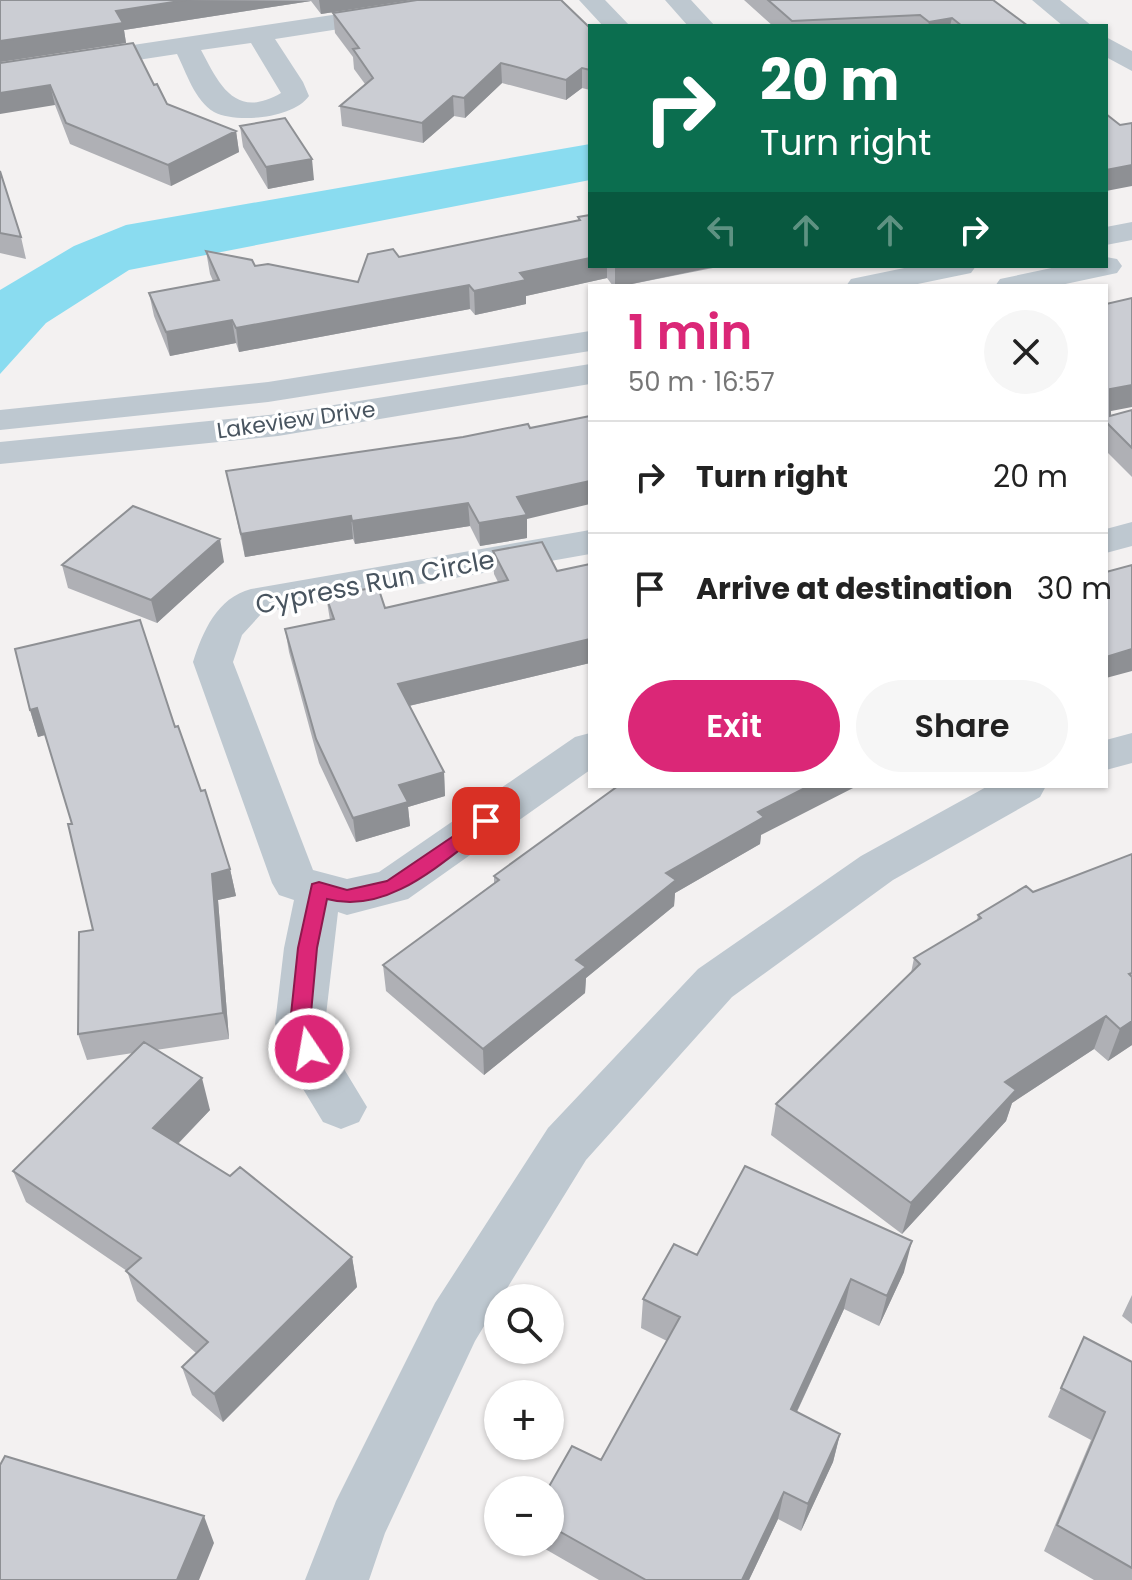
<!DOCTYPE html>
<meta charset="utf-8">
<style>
:root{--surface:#fff;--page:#f6f6f6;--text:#222;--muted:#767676;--line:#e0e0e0;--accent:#db2777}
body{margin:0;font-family:Poppins,sans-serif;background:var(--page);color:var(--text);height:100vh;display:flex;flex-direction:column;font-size:30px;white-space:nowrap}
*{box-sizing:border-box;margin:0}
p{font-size:26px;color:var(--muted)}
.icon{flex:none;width:44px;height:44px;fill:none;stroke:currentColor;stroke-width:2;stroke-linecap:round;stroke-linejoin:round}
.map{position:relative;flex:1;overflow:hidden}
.drawer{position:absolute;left:588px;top:284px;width:520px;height:504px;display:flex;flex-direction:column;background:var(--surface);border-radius:0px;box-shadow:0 2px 6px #0004}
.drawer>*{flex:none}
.guide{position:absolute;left:588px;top:24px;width:520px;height:244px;border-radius:0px;box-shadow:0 2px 6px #0004;background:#0b6e4f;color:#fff;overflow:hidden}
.controls{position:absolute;left:484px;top:1284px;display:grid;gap:16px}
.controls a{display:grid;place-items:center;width:80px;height:80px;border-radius:50%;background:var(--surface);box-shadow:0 2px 6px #0004;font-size:40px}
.pin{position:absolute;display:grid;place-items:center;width:68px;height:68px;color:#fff;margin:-34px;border-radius:16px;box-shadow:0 4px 12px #0006}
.me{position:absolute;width:88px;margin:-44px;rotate:348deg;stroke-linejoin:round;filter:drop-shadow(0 0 6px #0008)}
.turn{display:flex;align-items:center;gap:28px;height:168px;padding:0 40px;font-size:36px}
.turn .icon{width:104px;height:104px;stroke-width:2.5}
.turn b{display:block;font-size:56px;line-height:68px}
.lanes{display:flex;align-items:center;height:76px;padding:0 40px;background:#0003;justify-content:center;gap:40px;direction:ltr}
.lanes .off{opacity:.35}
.round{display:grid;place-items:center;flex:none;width:84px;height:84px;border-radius:42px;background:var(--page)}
.overview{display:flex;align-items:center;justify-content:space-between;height:136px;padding:0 40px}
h1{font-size:48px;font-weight:600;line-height:60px;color:var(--accent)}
.primary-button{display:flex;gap:16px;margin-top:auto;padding:16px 40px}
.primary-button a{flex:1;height:92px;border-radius:48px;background:var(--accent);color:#fff;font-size:32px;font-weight:600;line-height:92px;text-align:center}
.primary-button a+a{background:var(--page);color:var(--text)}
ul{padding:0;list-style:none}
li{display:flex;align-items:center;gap:24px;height:112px;padding:0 40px;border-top:2px solid var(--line)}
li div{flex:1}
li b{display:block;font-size:30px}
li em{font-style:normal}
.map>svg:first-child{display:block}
</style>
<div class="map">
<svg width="1132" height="1580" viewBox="0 0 1132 1580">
<rect width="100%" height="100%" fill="#f3f1f1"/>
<path fill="#8adcf0" d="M590,144v36l-461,90 -83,53 -46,51v-84l74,-44 52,-21z"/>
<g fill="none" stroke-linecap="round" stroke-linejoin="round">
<path fill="#bec8d0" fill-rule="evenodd" d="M432,0h61l-3,5 -9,2 -206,32 28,43 6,14c-15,22 -72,28 -95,16 -19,-11 -28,-40 -37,-58l-177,27v-16zM251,43l30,50c-46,27 -62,-9 -80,-43z
M579,0h26l25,26h-27z
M665,0h26l24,26h-27z
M1032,0h28l32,26h-29z
M1106,37l26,14v20l-26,-14z
M1132,222v18l-26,5v-18z
M1106,257l11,2 5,7 -5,7 -61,13h-61l5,-7 61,-13h45z
M914,266h62l-5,7 -63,13h-62l5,-7z
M590,331v20l-322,51 -268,28v-20l268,-28z
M590,364v20l-312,52 -278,28v-22l278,-28z
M1132,522v24l-26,7v-24z
M590,530v24l-327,58 -21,23 -9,27 80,208 34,9 32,-7 196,-135 15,-4v37l-182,129 -61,16 -9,-3 -13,112 16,40 26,43 -8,15 -18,7 -18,-7 -29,-48 -19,-50 9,-76 10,-48 -15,-5 -7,-12 -79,-221c10,-31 24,-64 58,-73z
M1132,733v30l-26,7v-30z
M988,786h58l-6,11 -147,83 -161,117 -146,163 -85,138h-3v5l-23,38 -90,192 -16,47h-64l31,-79 99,-198 113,-175 150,-159 163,-113z"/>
</g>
<path fill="#afb0b5" d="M0,0h412l-91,14 -10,-13 -187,29 2,13 -126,19z
M744,0h249l35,26h-255z
M333,13l257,15v62l-8,-2 -16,12 -64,-17 -37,35 -11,-2 -31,27 -81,-17 -2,-20 25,-22 -11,-15 -1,-12 -18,-24z
M0,63l154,22 13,19 69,27 3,21 -68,34 -101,-42 -15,-39z
M240,126l74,54 -46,9 -25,-42z
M0,171l21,66 5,22 -26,-6z
M590,215v51l128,1 -96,19h-9l-6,-8 -81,18v8l-51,11 -5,-6 -231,43 -3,-9 -66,13 -16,-40 -5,-23 64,-12 -3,-7 -4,-23 49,15 103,16 41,-25 179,-36v-4z
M1106,304l4,112 22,-6v67l-26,-26z
M463,437l64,82v19l-47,8 -10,-20 -115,18 -2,-5 -108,18 -19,-86z
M493,551l97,112 -181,43 35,66 1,24 -37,11 2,19 -54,16 -37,-79 -30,-111 -4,-23 45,-9 -4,-24 59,12 113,-26 -4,-8z
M224,562l-67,61 -89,-35 -6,-23z
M30,710l145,17 55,142 6,27 -18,4 11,139 -73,11 54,60 -32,34 174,113 5,30 -134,135 -31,-27 -10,-28 14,-14 -59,-52 -10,-30 -101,-69 -13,-31 120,-118 -46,7 -9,-26 15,-104 -21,-106 -27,-89 -7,2z
M761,835l-1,9 -85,49 -1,13 -88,72 -1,15 -101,82 -98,-84 -3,-26 111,-82v-7z
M1132,854v191l-24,16 -14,-12 -82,54 -6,18 -104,113 -131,-99 5,-31 135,-131 3,-15 63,-38 1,-5 55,-23z
M697,1255l207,17 -25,54 -35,-17 -47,103 43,22 -7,28 -32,69 -23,-12 -29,61h-150l-66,-38h17v-52l51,-30 66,-119 -26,-13 2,-29z
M1132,1295v29l-10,-8z
M1084,1337l48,25v218h-38l-50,-29 47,-111 -43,-23z"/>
<path fill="#8e9094" d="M186,0l125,1 -187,29 2,13 -126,19v-21l116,-30z
M319,0h93l-91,14z
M952,18l-2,8h-22l1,-4z
M501,63l1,20 -37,35 -1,-20z
M582,68v20l-16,12v-20z
M50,85l5,20 -55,9v-21z
M453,96l1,20 -31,27 -1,-20z
M236,131l3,21 -68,34 -3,-21z
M312,159l2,21 -46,9 -2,-22z
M1132,165v21l-26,5v-21z
M590,258v8h17v12l-81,18v8l-51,11 -1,-24 46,-18z
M615,266h103l-96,20h-7z
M469,285l1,24 -231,43 -3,-24z
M232,320l4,23 -66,13 -4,-24z
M1132,385v22l-26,5 4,-23z
M590,481v23l-63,15v19l-47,8 -1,-23 38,-26z
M468,503l2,23 -115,18 -3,-23z
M351,516l2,23 -108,18 -4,-23z
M220,539l4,23 -67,61 -6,-23z
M590,639v24l-190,45 -2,-24z
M1132,649v22l-26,7v-21z
M37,708l8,27 -7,2 -8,-27z
M444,772l1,24 -37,11 2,19 -54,16 -3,-24 46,-33z
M809,786h48l-96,49 -1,9 -85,49 -1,13 -88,72 -1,15 -101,82 -1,-26 183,-176 92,-61z
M230,869l6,27 -18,4 11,139 -6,-26 -11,-139z
M1106,1016l-12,33 -82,54 -6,18 -104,113 9,-31 94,-121z
M1132,1021v24l-24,16 12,-32z
M202,1078l8,32 -47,49 -10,-31z
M912,1241l-8,31 -25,54 8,-30z
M352,1257l5,30 -134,135 -9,-28z
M851,1279l-7,30 -59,128 6,-28z
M840,1434l-7,28 -32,69 7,-27z
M784,1492l-6,27 -29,61h-7z
M204,1516l10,27 -15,37h-22z"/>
<path fill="#cbcdd3" stroke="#8e9094" stroke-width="2" d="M0,0h186l-70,11 7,12 -123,18z
M417,0h144l29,28v42l-8,-2 -16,12 -65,-17 -37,35 -11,-2 -31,27 -82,-17 33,-28 -20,-29 6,-1 -26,-35z
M768,0h225l35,26h-66l-10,-8 -23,4 -9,-7 -128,6z
M133,43l21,42 3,-1 10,20 69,27 -68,34 -102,-42 -16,-38 -50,8v-30z
M1106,114l14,11 12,-2v42l-26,5z
M285,118l27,41 -46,8 -26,-41z
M0,171l21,66 -21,-4z
M590,215v43l-70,15 6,7 -52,11 -5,-6 -233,43 -4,-8 -66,12 -17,-39 70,-13 -13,-29 46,9 3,6 13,-2 90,18 10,-28 25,-5 6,8 181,-37 -2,-3z
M1132,298v87l-22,4v27l22,-6v38l-26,-26v-118z
M590,416v65l-73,16 10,18 -48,8 -11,-20 -116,18 -1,-5 -110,18 -15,-63 237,-34 65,-13 2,4z
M133,506l87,33 -69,61 -89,-35z
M542,542l15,29 33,-7v75l-192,45 46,88 -45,13 9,17 -55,16 -37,-79 -31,-110 49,-10 -8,-23 52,-9 7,21 123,-28 -15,-29z
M1132,565v84l-26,8v-85z
M140,620l35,107 3,-1 23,65 4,-1 25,79 -18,5 11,139 -145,21 1,-102 14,-2 -25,-106h4l-35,-116 -7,2 -15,-61z
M618,786h191l-51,26 6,5 -98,56 10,7 -100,80 10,7 -103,82 -100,-84 116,-85 -5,-4z
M1132,854v119l-3,1 3,3v44l-12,8 -14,-13 -101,66 11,8 -105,113 -135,-99 144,-140 -6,-6 67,-40 -3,-3 48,-29 7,6z
M144,1042l58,36 -49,50 77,48 10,-9 112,90 -138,137 -32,-27 26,-25 -82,-71 15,-13 -128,-87z
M745,1166l167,75 -25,55 -36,-17 -60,130 49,25 -32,70 -24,-12 -42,88h-96l-96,-54v-36h-3l25,-44 29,14 79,-143 -37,-18 31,-55 23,11z
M1084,1337l48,25v206l-75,-43 48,-113 -44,-24z
M5,1456l199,60 -27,64h-177v-115z"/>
<path fill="#db2777" stroke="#8e194d" stroke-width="2" d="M486,814l6,2 3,5 -3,4c-47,34 -102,91 -165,74l-10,49 -7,76 10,25 -3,6 -8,3 -7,-3 -12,-31 8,-76 14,-64 7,-2 28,8 40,-9z"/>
<g text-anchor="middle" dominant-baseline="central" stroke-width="7" stroke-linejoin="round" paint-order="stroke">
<g font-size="22" fill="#48545f" stroke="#fff">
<text transform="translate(296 420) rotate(-8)">Lakeview Drive</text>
</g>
<g font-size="26" fill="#48545f" stroke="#fff">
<text transform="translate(375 582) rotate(-11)">Cypress Run Circle</text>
</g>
</g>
</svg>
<div class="controls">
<a><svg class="icon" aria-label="search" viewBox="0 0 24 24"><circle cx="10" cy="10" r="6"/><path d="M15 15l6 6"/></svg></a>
<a>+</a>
<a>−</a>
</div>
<div class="pin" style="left:486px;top:821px;background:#d93025"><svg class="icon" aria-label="arrive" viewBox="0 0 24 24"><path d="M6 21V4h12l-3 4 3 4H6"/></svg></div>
<svg class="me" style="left:309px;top:1049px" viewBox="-20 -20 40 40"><circle r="17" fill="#db2777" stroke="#fff" stroke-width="3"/><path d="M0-11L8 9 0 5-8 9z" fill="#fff"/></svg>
<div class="guide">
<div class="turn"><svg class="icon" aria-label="right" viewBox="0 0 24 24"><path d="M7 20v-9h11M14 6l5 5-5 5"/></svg><div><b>20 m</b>Turn right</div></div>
<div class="lanes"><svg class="icon off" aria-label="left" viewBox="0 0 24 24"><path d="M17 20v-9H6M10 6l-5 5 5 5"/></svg><svg class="icon off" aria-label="ahead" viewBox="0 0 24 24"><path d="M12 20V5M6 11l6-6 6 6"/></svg><svg class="icon off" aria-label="ahead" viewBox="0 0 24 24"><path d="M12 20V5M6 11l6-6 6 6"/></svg><svg class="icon" aria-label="right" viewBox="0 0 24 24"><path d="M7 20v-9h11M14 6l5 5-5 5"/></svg></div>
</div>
<section class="drawer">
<div class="overview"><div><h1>1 min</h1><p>50 m · 16:57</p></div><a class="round"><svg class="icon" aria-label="close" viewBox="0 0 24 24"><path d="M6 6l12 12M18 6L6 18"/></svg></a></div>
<ul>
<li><svg class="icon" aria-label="right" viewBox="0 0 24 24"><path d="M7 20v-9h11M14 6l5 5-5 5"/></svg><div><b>Turn right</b></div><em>20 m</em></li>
<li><svg class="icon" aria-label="arrive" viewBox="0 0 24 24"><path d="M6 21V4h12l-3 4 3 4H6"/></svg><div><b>Arrive at destination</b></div><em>30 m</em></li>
</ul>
<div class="primary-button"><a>Exit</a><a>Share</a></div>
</section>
</div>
